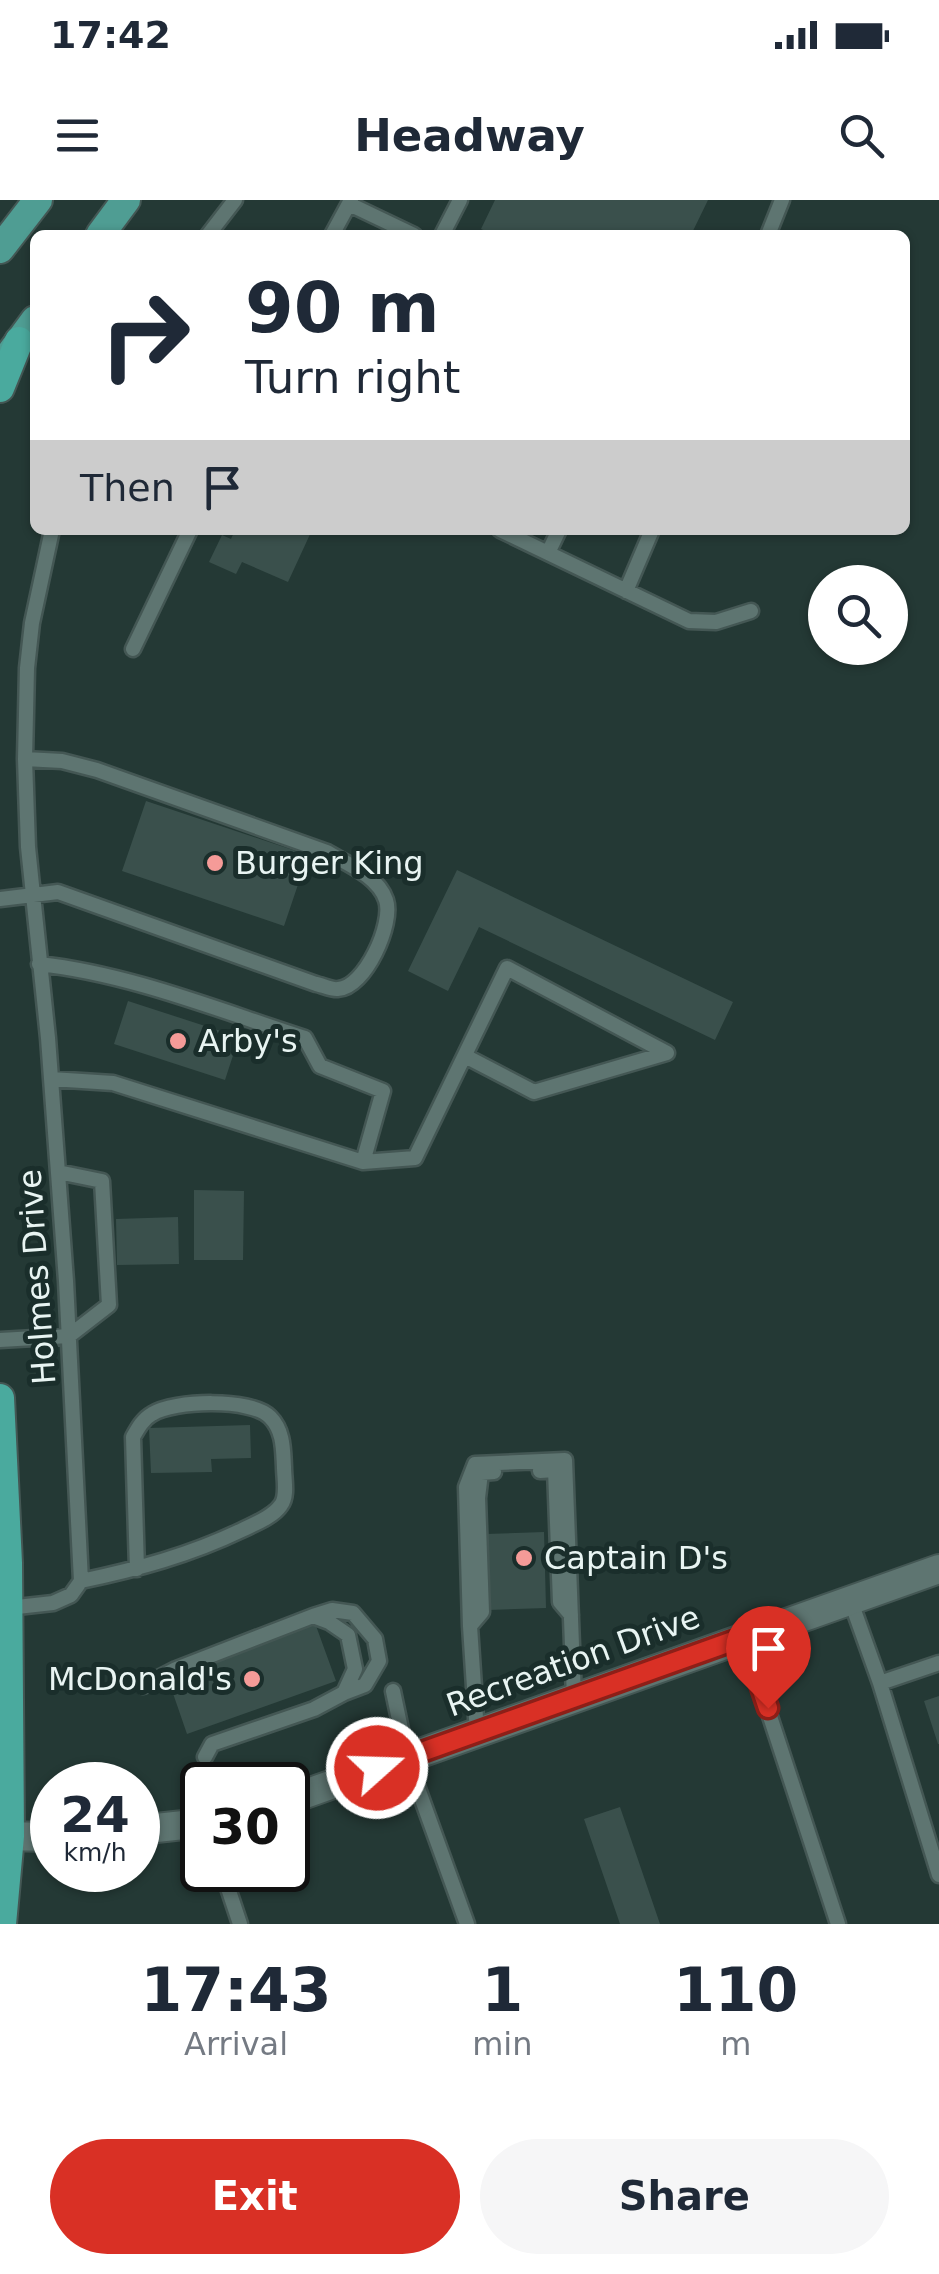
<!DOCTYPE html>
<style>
:root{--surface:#fff;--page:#f6f6f7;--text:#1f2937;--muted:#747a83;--accent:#d93025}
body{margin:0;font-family:"DejaVu Sans",sans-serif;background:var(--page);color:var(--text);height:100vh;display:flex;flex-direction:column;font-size:38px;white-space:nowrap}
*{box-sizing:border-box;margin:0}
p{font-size:32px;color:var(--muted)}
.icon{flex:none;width:55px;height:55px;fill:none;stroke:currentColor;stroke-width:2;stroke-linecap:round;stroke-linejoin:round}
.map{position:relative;height:1724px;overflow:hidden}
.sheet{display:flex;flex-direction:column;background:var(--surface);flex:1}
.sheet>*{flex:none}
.hud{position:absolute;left:30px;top:30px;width:880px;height:305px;border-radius:15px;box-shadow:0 2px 8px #0004;background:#fff;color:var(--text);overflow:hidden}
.fabs{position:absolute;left:808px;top:365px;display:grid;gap:20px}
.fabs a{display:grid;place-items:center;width:100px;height:100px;border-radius:50%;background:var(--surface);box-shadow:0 2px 8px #0004;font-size:50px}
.speed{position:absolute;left:30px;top:1562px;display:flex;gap:20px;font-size:50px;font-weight:700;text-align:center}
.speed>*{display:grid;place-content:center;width:130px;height:130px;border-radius:50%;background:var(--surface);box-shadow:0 2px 8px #0004;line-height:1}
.speed small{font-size:25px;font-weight:400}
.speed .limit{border:5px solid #111;border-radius:15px;background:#fff;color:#111}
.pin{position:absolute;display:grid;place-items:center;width:85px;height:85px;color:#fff;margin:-102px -42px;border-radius:50% 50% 50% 0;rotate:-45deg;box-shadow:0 0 10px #0007}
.pin .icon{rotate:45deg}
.me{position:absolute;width:110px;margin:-55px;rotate:70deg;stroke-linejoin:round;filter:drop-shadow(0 0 8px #0008)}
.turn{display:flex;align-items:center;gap:35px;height:210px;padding:0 50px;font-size:45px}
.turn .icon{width:130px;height:130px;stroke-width:2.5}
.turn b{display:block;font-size:70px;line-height:85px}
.then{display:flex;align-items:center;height:95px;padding:0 50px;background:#0003;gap:20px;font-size:38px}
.eta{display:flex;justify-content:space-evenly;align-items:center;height:170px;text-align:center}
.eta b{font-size:60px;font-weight:700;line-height:70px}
.button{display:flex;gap:20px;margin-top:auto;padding:20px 50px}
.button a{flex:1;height:115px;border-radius:60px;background:var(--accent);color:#fff;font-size:40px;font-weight:700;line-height:115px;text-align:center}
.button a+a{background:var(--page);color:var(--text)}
.status{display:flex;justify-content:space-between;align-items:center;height:70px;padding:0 50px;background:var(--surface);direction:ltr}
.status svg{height:28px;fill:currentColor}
header{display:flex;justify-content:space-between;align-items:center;height:130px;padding:0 50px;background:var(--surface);font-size:45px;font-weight:700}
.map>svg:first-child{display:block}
</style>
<div class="status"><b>17:42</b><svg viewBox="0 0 49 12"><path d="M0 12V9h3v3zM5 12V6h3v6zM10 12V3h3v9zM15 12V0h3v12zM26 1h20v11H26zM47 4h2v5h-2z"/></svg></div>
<header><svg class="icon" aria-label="menu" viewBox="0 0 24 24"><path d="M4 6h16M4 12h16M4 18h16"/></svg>Headway<svg class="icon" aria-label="search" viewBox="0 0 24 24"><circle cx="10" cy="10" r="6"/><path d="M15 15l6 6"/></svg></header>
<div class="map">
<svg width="939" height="1724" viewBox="0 0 939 1724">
<rect width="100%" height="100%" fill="#243935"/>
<path fill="#3a504c" d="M495,0h213l-17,35h-197l-13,-6z
M235,330h77l-24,52 -46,-20 -6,12 -27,-12 13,-27 9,4z
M146,601l162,54 -24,71 -162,-55z
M457,670l276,132 -18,38 -236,-113 -31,64 -40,-20z
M128,801l111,36 -14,43 -111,-36z
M194,990l50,1 -1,69h-49z
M178,1017l1,47 -62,1 -1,-46z
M250,1225l1,33 -40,1 1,13 -61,1 -2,-45z
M544,1332l2,76 -58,2 -2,-76z
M315,1423l21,58 -149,53 -20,-58z
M939,1496v48h-1l-14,-43z
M620,1607l40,117h-40l-36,-105z"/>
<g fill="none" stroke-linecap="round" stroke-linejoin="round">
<g stroke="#445754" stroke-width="19">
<path id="service" d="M349,4l65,31
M208,35l27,-35
M332,35l19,-35
M442,35l18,-35
M768,35l14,-35
M500,330l189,91 27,1 35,-11
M548,353l11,-23
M626,391l26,-61
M133,449l57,-119
M0,699l58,-7 258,92c6,1 16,6 22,5 27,-1 56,-66 48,-89 -8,-24 -39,-36 -59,-48l-230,-82 -35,-9 -37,-2
M39,764c91,10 179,46 266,74l15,28 63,25 -20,71 -250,-79 -62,-4
M465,856l69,36 133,-39
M363,962l52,-4 92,-190 160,85
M0,1140l69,-4 40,-31 -7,-124 -44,-9
M540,1271l15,-1 5,132 11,13
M81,1381c57,-12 109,-26 161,-51 12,-6 31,-13 39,-25 7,-9 3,-26 3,-38 -1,-17 0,-36 -14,-50 -19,-19 -96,-17 -118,-3 -9,5 -14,14 -19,23l4,132
M850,1399l30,84 59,192
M8,1408l45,-5 18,-8 10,-14 -15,-300 -18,-243 -20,-191 -3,-88 2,-91 5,-45 20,-93
M313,1416l19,-6 21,3 22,26 4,22 -14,24 -21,8
M470,1426l12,-14 -4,-114 3,-25 13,-1
M744,1437l94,287
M880,1483l59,-20
M143,1486l33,-17 137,-53 16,6 19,13 7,34 -11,24 -30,16 -102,35 -7,13
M393,1491l14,67 60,166
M477,1533l-7,-107 -4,-139 9,-23 90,-4 9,238
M222,1670l18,54"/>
</g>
<g stroke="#445754" stroke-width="32">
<path id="minor" d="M288,1600l651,-231
M138,1630l64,-7
M0,1636l52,1"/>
</g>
<g stroke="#445754" stroke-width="32">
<path id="primary" d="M100,35l26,-35
M0,49l38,-49
M7,158l28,-38"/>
</g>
<g stroke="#445754" stroke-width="32">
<path id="trunk" d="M0,188l19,-47
M0,1198l8,165 2,273 -8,88"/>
</g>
<use href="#service" stroke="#5e7571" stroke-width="14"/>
<use href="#minor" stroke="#5e7571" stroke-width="28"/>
<use href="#primary" stroke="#4f9d93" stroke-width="28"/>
<use href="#trunk" stroke="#4aaa9e" stroke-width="28"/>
</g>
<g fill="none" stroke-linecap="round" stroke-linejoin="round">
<g stroke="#8d1f18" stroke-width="25">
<path id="route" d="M377,1568l367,-131 24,71"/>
</g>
<use href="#route" stroke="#d93025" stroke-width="18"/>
</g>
<g fill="#f59b98" stroke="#1a2e2b" stroke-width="4">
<circle cx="215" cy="663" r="10"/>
<circle cx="178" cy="841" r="10"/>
<circle cx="524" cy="1358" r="10"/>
<circle cx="252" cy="1479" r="10"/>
</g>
<g text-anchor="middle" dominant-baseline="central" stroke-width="10" stroke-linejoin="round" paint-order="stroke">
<g font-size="32" fill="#e8f4f2" stroke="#1a2e2b" text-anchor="start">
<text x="235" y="663">Burger King</text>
<text x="198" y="841">Arby's</text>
<text x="544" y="1358">Captain D's</text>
<text x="232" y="1479" text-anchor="end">McDonald's</text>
</g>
<g font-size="32" fill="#e8f4f2" stroke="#1a2e2b">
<text transform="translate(37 1077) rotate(-94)">Holmes Drive</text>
<text transform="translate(573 1461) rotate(-20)">Recreation Drive</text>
</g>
</g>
</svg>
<div class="fabs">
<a><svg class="icon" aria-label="search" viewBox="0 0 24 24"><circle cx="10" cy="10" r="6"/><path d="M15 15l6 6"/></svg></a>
</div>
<div class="speed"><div>24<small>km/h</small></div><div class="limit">30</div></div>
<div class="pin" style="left:768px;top:1508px;background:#d93025"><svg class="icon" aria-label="arrive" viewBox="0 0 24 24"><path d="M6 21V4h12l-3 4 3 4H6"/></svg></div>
<svg class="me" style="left:377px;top:1568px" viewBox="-20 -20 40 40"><circle r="17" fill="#d93025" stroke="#fff" stroke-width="3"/><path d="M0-11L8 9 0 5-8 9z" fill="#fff"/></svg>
<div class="hud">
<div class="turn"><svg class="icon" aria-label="right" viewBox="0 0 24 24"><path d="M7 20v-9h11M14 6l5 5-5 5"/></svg><div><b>90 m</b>Turn right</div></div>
<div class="then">Then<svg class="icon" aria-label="arrive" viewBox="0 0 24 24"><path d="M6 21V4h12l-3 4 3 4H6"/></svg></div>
</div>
</div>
<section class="sheet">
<div class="eta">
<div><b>17:43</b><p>Arrival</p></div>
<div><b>1</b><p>min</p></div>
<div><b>110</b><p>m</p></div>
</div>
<div class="button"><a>Exit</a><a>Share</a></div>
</section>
